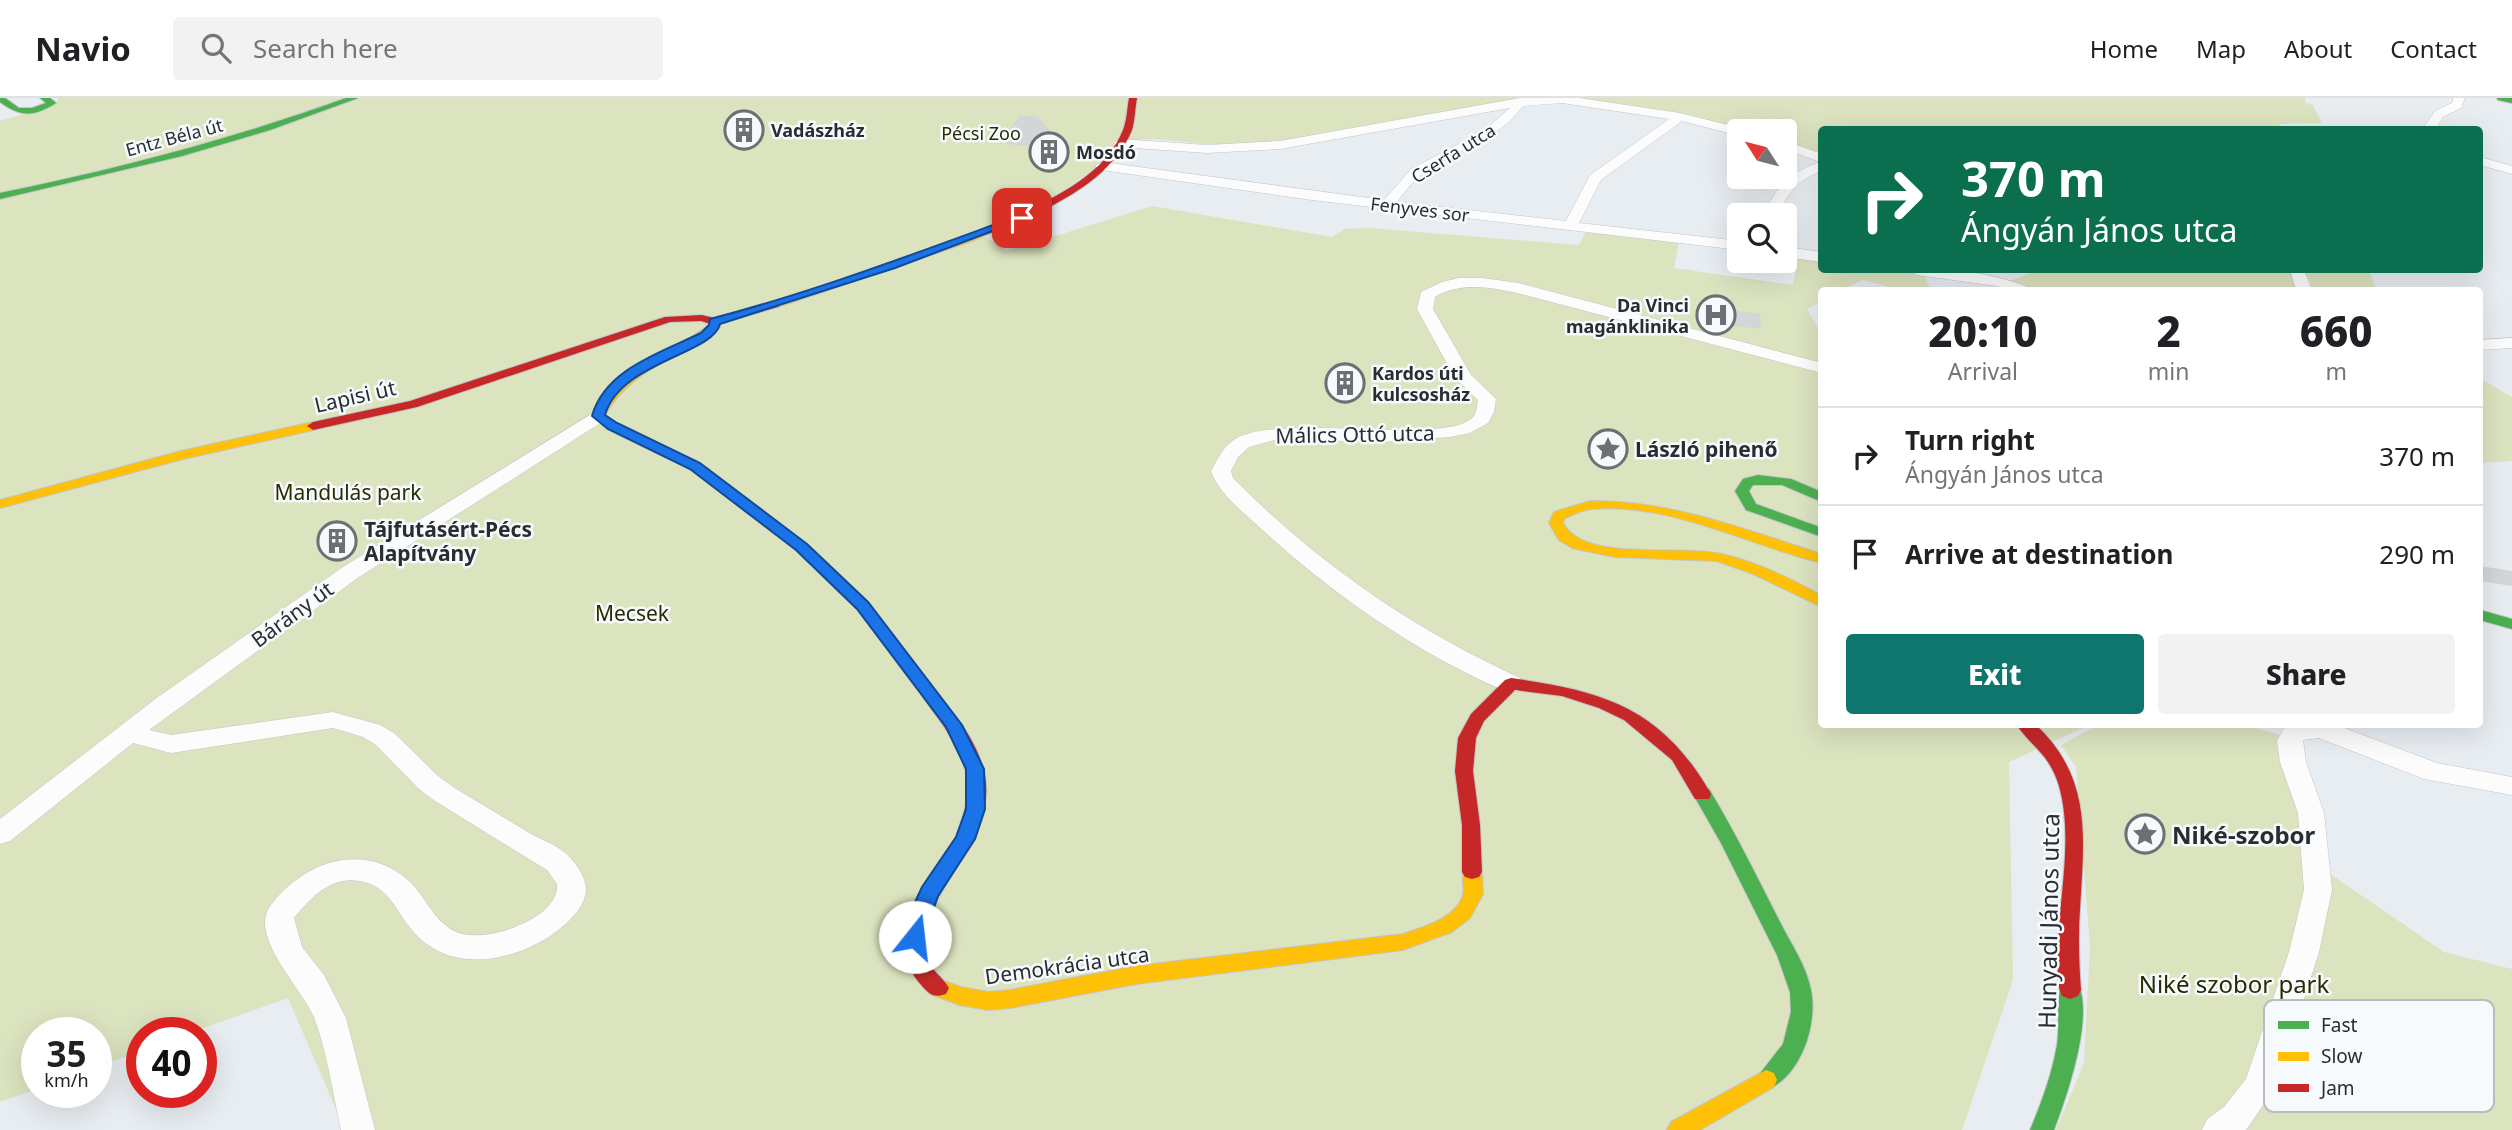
<!DOCTYPE html>
<meta charset="utf-8">
<style>
:root{--surface:#fff;--page:#f2f2f2;--text:#202124;--muted:#757577;--line:#e0e0e0;--accent:#0f766e}
body{margin:0;font-family:"Noto Sans",sans-serif;background:var(--page);color:var(--text);height:100vh;display:flex;flex-direction:column;font-size:26px;white-space:nowrap}
*{box-sizing:border-box;margin:0}
p{font-size:23px;color:var(--muted)}
.icon{flex:none;width:38px;height:38px;fill:none;stroke:currentColor;stroke-width:2;stroke-linecap:round;stroke-linejoin:round}
.map{position:relative;flex:1;overflow:hidden}
.details{position:absolute;left:1818px;top:189px;width:665px;height:441px;display:flex;flex-direction:column;background:var(--surface);border-radius:7px;box-shadow:0 7px 28px #0002}
.details>*{flex:none}
.top-card{position:absolute;left:1818px;top:28px;width:665px;height:147px;border-radius:7px;box-shadow:0 7px 28px #0002;background:#0b6e4f;color:#fff;overflow:hidden}
.needle{width:46px;rotate:306deg}
.fabs{position:absolute;left:1727px;top:21px;display:grid;gap:14px}
.fabs a{display:grid;place-items:center;width:70px;height:70px;border-radius:7px;background:var(--surface);box-shadow:0 7px 28px #0002;font-size:35px}
.speed{position:absolute;left:21px;top:919px;display:flex;gap:14px;font-size:35px;font-weight:700;text-align:center}
.speed>*{display:grid;place-content:center;width:91px;height:91px;border-radius:50%;background:var(--surface);box-shadow:0 7px 28px #0002;line-height:1}
.speed small{font-size:18px;font-weight:400}
.speed .limit{border:10px solid #d22;background:#fff;color:#111}
.pin{position:absolute;display:grid;place-items:center;width:60px;height:60px;color:#fff;margin:-30px;border-radius:14px;box-shadow:0 4px 10px #0006}
.me{position:absolute;width:77px;margin:-38px;rotate:16deg;stroke-linejoin:round;filter:drop-shadow(0 0 5px #0008)}
.turn{display:flex;align-items:center;gap:24px;height:147px;padding:0 28px;font-size:32px}
.turn .icon{width:91px;height:91px;stroke-width:2.5}
.turn b{display:block;font-size:49px;line-height:60px}
.eta{display:flex;justify-content:space-evenly;align-items:center;height:119px;text-align:center}
.eta b{font-size:42px;font-weight:800;line-height:49px}
.action{display:flex;gap:14px;margin-top:auto;padding:14px 28px}
.action a{flex:1;height:80px;border-radius:7px;background:var(--accent);color:#fff;font-size:28px;font-weight:800;line-height:80px;text-align:center}
.action a+a{background:var(--page);color:var(--text)}
ul{padding:0;list-style:none}
li{display:flex;align-items:center;gap:21px;height:98px;padding:0 28px;border-top:2px solid var(--line)}
li div{flex:1}
li b{display:block;font-size:26px}
li em{font-style:normal}
header{display:flex;align-items:center;gap:42px;box-sizing:border-box;height:98px;padding:0 35px;background:var(--surface);border-bottom:2px solid var(--line)}
header strong{font-size:33px}
nav{display:flex;gap:38px;margin-inline-start:auto;font-size:24px}
.search{width:490px;height:63px;background:var(--page);display:flex;align-items:center;gap:18px;box-sizing:border-box;padding:0 24px;border-radius:7px;color:var(--muted);font-size:26px}
.map>svg:first-child{display:block}
</style>
<header>
<strong>Navio</strong>
<div class="search"><svg class="icon" aria-label="search" viewBox="0 0 24 24"><circle cx="10" cy="10" r="6"/><path d="M15 15l6 6"/></svg>Search here</div>
<nav><a>Home</a><a>Map</a><a>About</a><a>Contact</a></nav>
</header>
<div class="map">
<svg width="2512" height="1032" viewBox="0 0 2512 1032">
<rect width="100%" height="100%" fill="#e8edf2"/>
<path fill="#dbe3bf" d="M58,0h2247l1,5 7,2 9,18 -43,1 3,6h-460v29l-37,-14v-14h-45l-178,-32 -315,49 -91,-9 -39,2 -17,25 -91,59 -26,10 24,16 145,-45 180,31 13,-8 23,-1 211,17 7,-14 93,11 -5,26 119,17 5,-28 24,3v10h72l29,3 8,17h-31l-37,-10 -21,10h-20v11l-15,8 15,26v389l267,1 -80,37 4,218 -51,150h-1617l-57,-132 -96,34h-50v19l-46,16v-35h-59v57l-37,13v-981l51,-15 5,-2z
M2031,172h338l7,20h-374l-3,-5 32,-12z
M2480,280l32,19v64l-32,2z
M2240,626l38,10 45,135 121,83 68,17v161h-456l28,-67 6,-116 -14,-180 -15,-22 37,-20z"/>
<path fill="#d4d5d8" d="M1019,18h18l14,16 8,1 5,18 -64,-8z
M1737,213l23,3 1,15 -33,-4z
M1342,274l18,3 -12,19 -18,-3z
M2480,468l32,5v15l-32,-5z"/>
<g fill="none" stroke-linecap="round" stroke-linejoin="round">
<g stroke="#c2c5c9" stroke-width="1">
<path id="street" d="M1520,0h59l101,15 64,16 2,2h-6v5l-58,-15 -81,59 -22,43 161,18v9l-428,-50 -210,-30 -7,-4 7,-4 282,38 27,-31 71,-37 28,-24 -230,41 -73,4 -87,-6 -6,-4 6,-4 87,6 73,-4zM1562,5l107,16 -79,56 -24,46 -169,-19c7,-9 13,-18 22,-25 34,-28 77,-34 104,-71z
M2453,0h12l-4,10 -18,9 -8,13h-13l13,-19 17,-8z
M1785,43l37,13v17c-23,9 -36,21 -42,44h-14c6,-28 27,-44 54,-53l-35,-13z
M2480,59l32,9v8l-32,-9z
M1785,149l37,5v10l-37,-5z
M1909,172c39,-4 82,3 119,17l2,3h-21l-12,-4 -80,-11z
M2290,172h14l8,20h-16z
M1459,180h24l35,5 304,80v10l-305,-80c-28,-6 -57,-11 -82,4l-2,12 38,66 25,24 -2,13 -6,11 -18,10 -20,4 -67,5 -105,-3 -29,8 -11,10 -7,14 2,7c84,85 178,150 287,200l3,6 -3,6 -9,2c-22,-6 -43,-19 -64,-29 -70,-38 -133,-85 -191,-139 -16,-15 -38,-32 -45,-53 7,-13 13,-26 26,-33 48,-25 213,9 237,-22 3,-4 3,-11 4,-16l-23,-22 -38,-69 4,-17 21,-10z
M2512,240v10l-32,2v-10z
M598,312l9,6 -2,4 -246,157 -210,153 22,5 162,-23 47,13 14,8 44,43 15,11c27,16 52,31 78,47 11,6 23,10 33,18 10,8 21,23 22,36 1,18 -20,37 -33,46 -42,29 -105,40 -141,-4 -16,-19 -23,-44 -52,-49 -29,-5 -49,16 -66,37l8,29 22,28 22,43 29,112h-34c-8,-36 -14,-79 -27,-113 -12,-29 -67,-82 -43,-112 32,-43 93,-65 138,-24 17,16 23,38 45,50 27,15 107,-12 103,-47l-10,-14 -112,-69 -16,-12 -43,-44 -13,-8 -30,-9 -162,25 -38,-10 -123,98 -10,3v-25l158,-122 185,-130z
M2290,626h44l103,39 75,14v18l-88,-16 -105,-41 -16,2 3,22 18,51 8,77 -13,62 -43,134 -30,44h-44l5,-11 17,-12 22,-28 43,-127 15,-62 -6,-77 -18,-51 -3,-21 8,-15z"/>
</g>
<g stroke="#c2c5c9" stroke-width="2">
<path id="fast" d="M0,0h5l14,10h13l14,-5 -6,-5h10l6,5c-22,14 -36,14 -56,-1z
M346,0h12l-88,32 -88,26 -182,43v-6c118,-24 233,-54 346,-95z
M2497,0h15v5l-14,-3z
M1758,377l33,4 31,13v10l-40,-17h-29l-4,6 7,13 66,24v9l-76,-27 -11,-19 8,-12z
M2480,512l32,9v10l-32,-9z
M1702,689l7,2c26,43 48,88 71,133 11,22 26,43 31,68 7,34 -10,87 -45,100l-8,-3 -3,-7 28,-36 8,-32 -1,-20 -13,-37 -56,-112 -28,-49 2,-5z
M2070,883l8,3c16,33 -11,112 -24,146h-24c12,-28 22,-56 27,-85 3,-18 -1,-47 5,-61z"/>
</g>
<g stroke="#c2c5c9" stroke-width="2">
<path id="slow" d="M1018,117l9,2 -55,24 -194,66 -10,-2 196,-68z
M714,221l6,3v5c-41,33 -88,40 -115,88l12,8 83,40 106,81 63,59 62,81 2,4 -2,4h-12l-62,-83 -61,-59 -106,-81 -83,-40 -15,-13c32,-57 71,-55 118,-92v-4z
M313,324l5,1v6l-135,30 -183,49v-8l181,-49z
M1590,403c80,-1 156,29 232,53v9c-75,-18 -152,-61 -231,-54 -9,1 -18,6 -26,9l-2,5c20,40 119,21 159,31 35,8 68,24 100,42v11l-69,-33 -36,-13 -102,-4 -43,-9 -13,-8 -10,-17 5,-11z
M1472,767l7,2 3,5 1,22 -13,24 -18,14 -49,18 -267,34 -126,24 -22,2 -28,-5 -30,-11 -3,-6 3,-6 8,-3 23,8 27,5 22,-2 126,-24 267,-32c20,-7 54,-16 60,-39 2,-10 -3,-19 2,-28z
M1766,972l8,3 3,7 -3,7 -74,43h-33l4,-8z"/>
</g>
<g stroke="#c2c5c9" stroke-width="2">
<path id="jam" d="M1129,0h8c-2,11 -2,22 -5,32 -18,45 -66,69 -106,89h-8v-4c40,-19 88,-42 105,-85 4,-10 4,-21 6,-32z
M774,204l6,3 -2,2 -64,18 -13,-4 -31,1 -253,85 -104,23 -6,-4 6,-4 97,-21 255,-84 37,-2 12,3z
M1511,580c93,13 151,30 200,116l-2,5h-14l-23,-39 -48,-40 -25,-12 -37,-12 -47,-6 -31,31 -8,17 -3,33 7,54 2,47 -3,5 -7,2 -7,-2 -3,-5v-47l-7,-54 3,-33 13,-24 34,-34z
M925,584l6,2c18,24 40,48 50,77 29,79 -71,131 -54,197 4,13 16,19 22,30l-3,6c-11,4 -16,1 -23,-7 -45,-48 4,-98 28,-139 10,-19 16,-41 16,-62 0,-39 -31,-67 -50,-98z
M2016,626h19c58,54 49,114 45,185 -2,27 -1,54 1,81l-3,6 -8,3 -8,-3c-6,-12 -4,-29 -4,-42 0,-55 16,-114 1,-168 -10,-33 -27,-38 -43,-62z"/>
</g>
<use href="#street" fill="#fcfcfd" fill-rule="evenodd"/>
<use href="#fast" fill="#4caf50" fill-rule="evenodd"/>
<use href="#slow" fill="#ffc107" fill-rule="evenodd"/>
<use href="#jam" fill="#c62828" fill-rule="evenodd"/>
</g>
<path fill="#1a73e8" stroke="#114b97" stroke-width="2" d="M1018,118l9,2 -132,50 -175,56c-7,30 -100,38 -115,91l12,8 83,40 107,81 61,58 94,123 22,44 1,40 -10,30 -37,57 -16,47 -7,2 -8,-2 -3,-6 5,-22 13,-28 34,-50 10,-28v-40l-20,-42 -89,-118 -61,-59 -106,-81 -82,-40 -16,-13c13,-47 70,-64 109,-83l8,-8 1,-6c104,-27 206,-66 308,-103z"/>
<defs>
<g id="building-ring" transform="scale(2.0125)"><circle r="9.5" fill="#f7fafd" stroke="#6c7074" stroke-width="1.5"/><path d="M-4-6H4V6H1V3H-1V6H-4ZM-2.5-4.3h1.7v1.8h-1.7ZM.8-4.3h1.7v1.8H.8ZM-2.5-1h1.7V.8h-1.7ZM.8-1h1.7V.8H.8Z" fill="#6c7074"/></g>
<g id="hospital-ring" transform="scale(2.0125)"><circle r="9.5" fill="#f7fafd" stroke="#6c7074" stroke-width="1.5"/><path d="M-5-5h3v3.5h4V-5h3V5h-3V1.5h-4V5h-3Z" fill="#6c7074"/></g>
<g id="sight-ring" transform="scale(2.0125)"><circle r="9.5" fill="#f7fafd" stroke="#6c7074" stroke-width="1.5"/><path d="M0-6L1.8-2.2L6-1.7L2.9 1.2L3.7 5.4L0 3.3L-3.7 5.4L-2.9 1.2L-6-1.7L-1.8-2.2Z" fill="#6c7074"/></g>
</defs>
<g fill-rule="evenodd">
<use href="#building-ring" x="744" y="32"/>
<use href="#building-ring" x="1049" y="54"/>
<use href="#hospital-ring" x="1716" y="217"/>
<use href="#building-ring" x="1345" y="285"/>
<use href="#sight-ring" x="1608" y="351"/>
<use href="#building-ring" x="337" y="443"/>
<use href="#sight-ring" x="2145" y="736"/>
</g>
<g text-anchor="middle" dominant-baseline="central" stroke-width="5" stroke-linejoin="round" paint-order="stroke">
<g font-size="18" font-weight="bold" fill="#2a2d30" stroke="#f7fafd" text-anchor="start">
<text x="771" y="32">Vadászház</text>
<text x="1076" y="54">Mosdó</text>
<text x="1689" y="207" text-anchor="end">Da Vinci<tspan x="1689" dy="21">magánklinika</tspan></text>
<text x="1372" y="275">Kardos úti<tspan x="1372" dy="21">kulcsosház</tspan></text>
</g>
<g font-size="18" fill="#282c00" stroke="#f7fafd">
<text x="981" y="35">Pécsi Zoo</text>
</g>
<g font-size="18" fill="#2a2d30" stroke="#f7fafd">
<text transform="translate(174 39) rotate(-15)">Entz Béla út</text>
<text transform="translate(1453 55) rotate(-32)">Cserfa utca</text>
<text transform="translate(1420 111) rotate(7)">Fenyves sor</text>
</g>
<g font-size="21" fill="#2a2d30" stroke="#f7fafd">
<text transform="translate(355 298) rotate(-13)">Lapisi út</text>
<text transform="translate(1355 336) rotate(-1)">Málics Ottó utca</text>
<text transform="translate(292 516) rotate(-36)">Bárány út</text>
<text transform="translate(1067 867) rotate(-8)">Demokrácia utca</text>
</g>
<g font-size="21" font-weight="bold" fill="#2a2d30" stroke="#f7fafd" text-anchor="start">
<text x="1635" y="351">László pihenő</text>
<text x="364" y="431">Tájfutásért-Pécs<tspan x="364" dy="24">Alapítvány</tspan></text>
</g>
<g font-size="21" fill="#282c00" stroke="#f7fafd">
<text x="348" y="394">Mandulás park</text>
<text x="632" y="515">Mecsek</text>
</g>
<g font-size="24" font-weight="bold" fill="#2a2d30" stroke="#f7fafd" text-anchor="start">
<text x="2172" y="736">Niké-szobor</text>
</g>
<g font-size="24" fill="#2a2d30" stroke="#f7fafd">
<text transform="translate(2048 823) rotate(-89)">Hunyadi János utca</text>
</g>
<g font-size="24" fill="#282c00" stroke="#f7fafd">
<text x="2234" y="885">Niké szobor park</text>
</g>
</g>
<rect x="2264" y="902" width="230" height="112" rx="10" fill="#f7fafd" stroke="#babcc0" stroke-width="2"/>
<rect x="2278" y="923" width="31" height="8" fill="#4caf50"/>
<rect x="2278" y="954" width="31" height="9" fill="#ffc107"/>
<rect x="2278" y="986" width="31" height="8" fill="#c62828"/>
<g font-size="19" fill="#2a2d30">
<text x="2321" y="934">Fast</text>
<text x="2321" y="965">Slow</text>
<text x="2321" y="997">Jam</text>
</g>
</svg>
<div class="fabs">
<a><svg class="needle" viewBox="-14 -14 28 28"><path d="M0-13l5 13h-10z" fill="#e53935"/><path d="M0 13l5-13h-10z" fill="#757577"/></svg></a>
<a><svg class="icon" aria-label="search" viewBox="0 0 24 24"><circle cx="10" cy="10" r="6"/><path d="M15 15l6 6"/></svg></a>
</div>
<div class="speed"><div>35<small>km/h</small></div><div class="limit">40</div></div>
<div class="pin" style="left:1022px;top:120px;background:#d93025"><svg class="icon" aria-label="arrive" viewBox="0 0 24 24"><path d="M6 21V4h12l-3 4 3 4H6"/></svg></div>
<svg class="me" style="left:915px;top:839px" viewBox="-20 -20 40 40"><circle r="19" fill="#fff"/><path d="M0-13L10 11 0 6-10 11z" fill="#1a73e8"/></svg>
<div class="top-card">
<div class="turn"><svg class="icon" aria-label="right" viewBox="0 0 24 24"><path d="M7 20v-9h11M14 6l5 5-5 5"/></svg><div><b>370 m</b>Ángyán János utca</div></div>
</div>
<section class="details">
<div class="eta">
<div><b>20:10</b><p>Arrival</p></div>
<div><b>2</b><p>min</p></div>
<div><b>660</b><p>m</p></div>
</div>
<ul>
<li><svg class="icon" aria-label="right" viewBox="0 0 24 24"><path d="M7 20v-9h11M14 6l5 5-5 5"/></svg><div><b>Turn right</b><p>Ángyán János utca</p></div><em>370 m</em></li>
<li><svg class="icon" aria-label="arrive" viewBox="0 0 24 24"><path d="M6 21V4h12l-3 4 3 4H6"/></svg><div><b>Arrive at destination</b></div><em>290 m</em></li>
</ul>
<div class="action"><a>Exit</a><a>Share</a></div>
</section>
</div>
